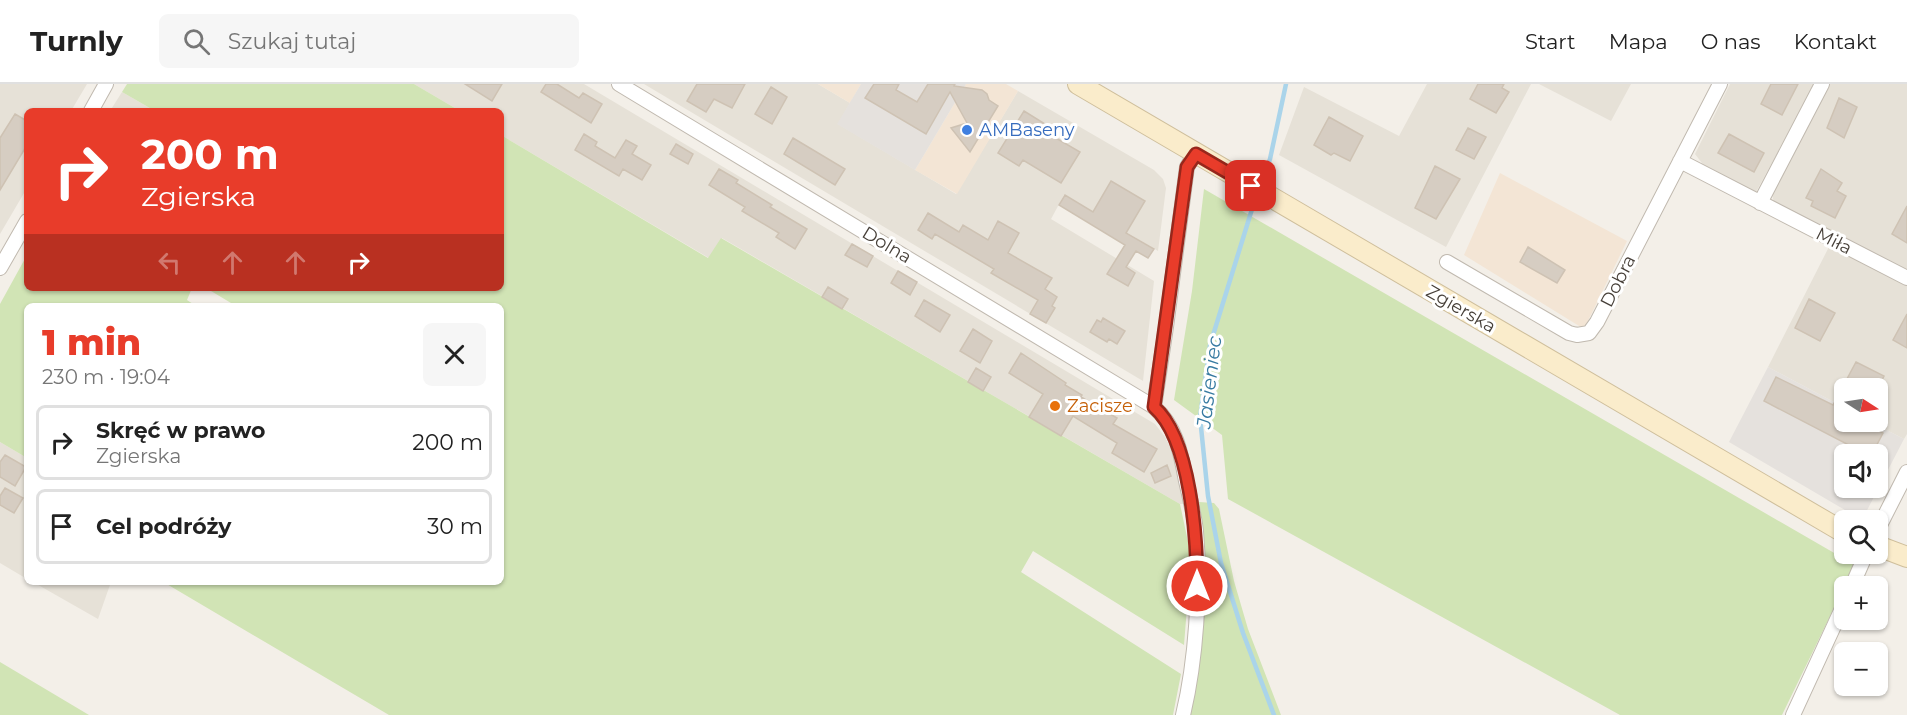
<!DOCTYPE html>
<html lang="pl">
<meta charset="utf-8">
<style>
:root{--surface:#fff;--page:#f6f6f6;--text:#222;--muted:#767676;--line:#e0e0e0;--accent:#e83c2a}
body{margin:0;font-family:Montserrat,sans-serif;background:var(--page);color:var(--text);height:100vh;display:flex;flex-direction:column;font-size:22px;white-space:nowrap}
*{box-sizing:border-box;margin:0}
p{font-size:20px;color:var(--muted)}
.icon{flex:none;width:33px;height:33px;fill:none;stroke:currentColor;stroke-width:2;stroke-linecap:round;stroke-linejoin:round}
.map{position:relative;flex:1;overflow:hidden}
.details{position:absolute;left:24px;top:219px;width:480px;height:282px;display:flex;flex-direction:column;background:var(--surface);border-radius:9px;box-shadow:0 2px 4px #0004}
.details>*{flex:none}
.top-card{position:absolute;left:24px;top:24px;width:480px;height:183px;border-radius:9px;box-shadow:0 2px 4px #0004;background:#e83c2a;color:#fff;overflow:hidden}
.needle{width:39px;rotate:102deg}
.fabs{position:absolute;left:1834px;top:294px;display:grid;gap:12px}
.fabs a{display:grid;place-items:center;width:54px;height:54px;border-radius:9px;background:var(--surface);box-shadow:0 2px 4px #0004;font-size:30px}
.pin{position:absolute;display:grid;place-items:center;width:51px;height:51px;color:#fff;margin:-26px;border-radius:12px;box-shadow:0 3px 9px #0006}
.me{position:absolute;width:66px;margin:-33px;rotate:0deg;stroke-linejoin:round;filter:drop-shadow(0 0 4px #0008)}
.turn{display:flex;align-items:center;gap:21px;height:126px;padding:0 18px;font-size:27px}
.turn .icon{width:78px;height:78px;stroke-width:2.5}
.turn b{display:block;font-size:42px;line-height:51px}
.lanes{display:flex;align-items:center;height:57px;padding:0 18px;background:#0003;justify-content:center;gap:30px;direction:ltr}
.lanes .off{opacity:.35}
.round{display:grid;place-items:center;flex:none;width:63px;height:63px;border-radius:9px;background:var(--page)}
.head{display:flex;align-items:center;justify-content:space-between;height:102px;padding:0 18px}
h1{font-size:36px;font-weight:800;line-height:45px;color:var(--accent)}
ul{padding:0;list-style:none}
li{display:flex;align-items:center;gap:18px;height:75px;margin:0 12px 9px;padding:0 6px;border:3px solid var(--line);border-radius:9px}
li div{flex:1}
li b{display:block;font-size:22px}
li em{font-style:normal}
header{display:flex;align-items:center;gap:36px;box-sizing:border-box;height:84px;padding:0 30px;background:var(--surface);border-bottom:2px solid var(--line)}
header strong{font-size:28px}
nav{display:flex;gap:33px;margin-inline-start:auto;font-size:21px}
.search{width:420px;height:54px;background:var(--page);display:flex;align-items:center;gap:15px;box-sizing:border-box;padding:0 21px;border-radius:9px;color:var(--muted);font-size:22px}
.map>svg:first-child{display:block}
</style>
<header>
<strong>Turnly</strong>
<div class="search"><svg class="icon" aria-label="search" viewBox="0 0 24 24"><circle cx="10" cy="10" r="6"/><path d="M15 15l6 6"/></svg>Szukaj tutaj</div>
<nav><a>Start</a><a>Mapa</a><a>O nas</a><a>Kontakt</a></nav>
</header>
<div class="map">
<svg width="1907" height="631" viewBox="0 0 1907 631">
<rect width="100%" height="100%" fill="#f3efe8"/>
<path fill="#e6e1d7" d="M0,0h87l-16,27h-44v77l-27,46z
M414,0h170l571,340 10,13 6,12 7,18 8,37h-6l-458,-266 -13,20 -208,-123v-24h-41z
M644,0h174l32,19 -12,21 118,70 62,-103 136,79 9,9 3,9 -8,63 -94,-56 -13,24 103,62 -11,100z
M1427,0h104l-85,163 -167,-92 25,-68 95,49z
M1539,0h92l-20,37z
M1730,0h85l-59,108 -51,-25 -10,-13z
M1827,0h80v350l-3,5 -33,-17h7v-34h-33v20l-77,-41 67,-132 -61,-32 -2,-9z
M122,8l33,19h-45z
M0,358l27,16v121l-27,-16z
M33,498h78l-13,37z"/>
<path fill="#f3e5d5" d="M818,0h43l-11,19z
M966,0h40l12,7 -61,103 -42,-24z
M1500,89l127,68 -43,88 -120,-74z"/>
<path fill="#e5e1dd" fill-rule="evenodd" d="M861,0h105l-51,86 -78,-46z
M1768,283l77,41v14h26l33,17 -42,81 -133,-78zM1845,370h33v34h-33z"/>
<path fill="#d1e4b5" d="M127,0h287l46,27h-305l-33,-19z
M501,51l207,123 13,-20 459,266 11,52 -7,89 -151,-94 -12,21 160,102 -8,41h-784l-224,-132 336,-1v-276h-265l-30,-18h295z
M1204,105l651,376 -73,150h-162l-392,-216 -6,-64 -48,-35 18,-109z
M27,171v33h165l-5,12 9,6h-169v152l-27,-16v-138z
M1199,418l15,1 5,6 15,72 14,48 33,86h-91c5,-37 9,-74 11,-111 3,-35 5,-67 -2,-102z
M0,578l89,53h-89z"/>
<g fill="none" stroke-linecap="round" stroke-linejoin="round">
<path stroke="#aad4ea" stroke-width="4.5" d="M1260,102l10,-27 16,-75
M1257,109l-47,152 -10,72 8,79 13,67 22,70 31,82"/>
</g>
<path fill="#d6cdc2" stroke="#cec2b3" stroke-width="1.5" d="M465,0h37l-10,17z
M546,0h11l22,14 4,-5 19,11 -11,19 -50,-31z
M697,0h48l-13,24 -18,-9 -8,13 -19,-11z
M874,0h25l-3,6 21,12 11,-18h27l-1,2 28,4 5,4 2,6 9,6 -28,46 -19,-24 16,-5 -17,-31 -24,42 -61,-36z
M1478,0h26l-2,4 7,4 -13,21 -26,-14z
M1771,0h27l-16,31 -21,-11z
M771,3l16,10 -15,27 -17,-10z
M1839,14l18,9 -13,31 -17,-10z
M1024,27l21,13 -3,6 38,22 -19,31 -38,-23 -4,6 -21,-13z
M15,30l12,7v24l-27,45v-52z
M1329,33l34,19 -13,25 -16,-8 -3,2 -17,-10z
M1468,44l18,9 -12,22 -18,-9z
M584,50l13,8 -2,4 20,12 11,-18 11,6 -5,8 19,11 -9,15 -19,-11 -4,7 -44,-26z
M1729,50l35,19 -10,19 -36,-19z
M793,54l52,31 -10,16 -51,-31z
M676,60l17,10 -5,10 -18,-10z
M1435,82l25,13 -24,40 -21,-11z
M719,85l19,11 -2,3 36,22 -2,2 37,22 -12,20 -19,-12 3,-4 -37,-22 3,-4 -36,-22z
M1821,85l21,14 -5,8 9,5 -11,22 -24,-12 2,-5 -7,-3z
M1111,97l34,20 -19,32 28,16 -6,9 -12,-7 -10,16 9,6 -7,13 -21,-12 18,-29 -66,-40 6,-10 28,17z
M1907,122v37l-15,-9z
M928,129l31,19 4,-7 25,15 10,-19 21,12 -11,20 44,25 -7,11 12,8 -5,9 3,2 -9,15 -16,-9 8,-14 -47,-27 3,-4 -59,-35 -3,5 -14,-9z
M852,160l21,12 -6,11 -22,-12z
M1528,163l37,23 -8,13 -37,-21z
M898,187l19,11 -7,13 -19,-12z
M828,203l20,12 -6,10 -20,-12z
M1809,215l26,14 -15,28 -25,-13z
M924,216l26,15 -10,17 -25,-16z
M1907,230v34l-14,-8z
M1103,234l22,13 -8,13 -8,-5 -2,3 -17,-10 7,-12 4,2z
M973,245l19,12 -12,22 -20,-12z
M1021,269l45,30 -1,2 17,10 -1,2 36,21 -4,6 44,25 -13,23 -32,-19 5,-10 -44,-27 -12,20 -32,-19 14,-23 -34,-21z
M1856,278l28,14 -6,12h-33v34h16l22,11 -11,21h-6l-102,-53 12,-24 57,28z
M976,284l15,9 -8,14 -15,-9z
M5,371l21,12 -11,19 -15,-9v-15z
M1167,381l4,11 -16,7 -4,-10z
M5,404l18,10 -9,15 -14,-8v-9z"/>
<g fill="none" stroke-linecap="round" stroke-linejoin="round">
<g stroke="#c0b9af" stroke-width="16">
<path id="street" d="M619,0l535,323
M91,27l15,-27
M1680,77l227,117
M1760,119l62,-119
M1447,178l122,71 8,2 12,-2 8,-11 123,-238
M0,184l27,-47
M1878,445l29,-57
M1852,502l14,-32
M1183,631c13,-54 18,-128 13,-184 -2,-17 -6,-33 -10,-50 -5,-28 -10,-55 -32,-74l12,-80 21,-160 8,-13
M1793,631l52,-113"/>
</g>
<g stroke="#cfbf9c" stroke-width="22">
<path id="secondary" d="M1078,0l767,449
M1878,462l29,11"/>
</g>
<use href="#street" stroke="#fff" stroke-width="14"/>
<use href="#secondary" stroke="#faeccb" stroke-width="20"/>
</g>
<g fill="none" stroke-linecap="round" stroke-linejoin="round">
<g stroke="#97271b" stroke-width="15">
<path id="route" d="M1197,502c0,-47 -6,-147 -43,-179l33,-240 9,-13 55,32"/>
</g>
<use href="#route" stroke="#e83c2a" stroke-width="10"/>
</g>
<circle fill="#3f7fe0" stroke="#fff" stroke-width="2" cx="967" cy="46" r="6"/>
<circle fill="#e8710a" stroke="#fff" stroke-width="2" cx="1055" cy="322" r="6"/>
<g text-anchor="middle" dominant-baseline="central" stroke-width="6" stroke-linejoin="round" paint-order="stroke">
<g font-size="18" fill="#366cbe" stroke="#fff" text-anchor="start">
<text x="979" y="46">AMBaseny</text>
</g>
<g font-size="18" fill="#463f38" stroke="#fff">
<text transform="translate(1834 157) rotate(27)">Miła</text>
<text transform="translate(887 161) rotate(31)">Dolna</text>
<text transform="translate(1618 197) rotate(-63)">Dobra</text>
<text transform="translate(1461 225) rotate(30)">Zgierska</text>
</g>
<g font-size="18" fill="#c56008" stroke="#fff" text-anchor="start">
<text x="1067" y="322">Zacisze</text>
</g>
<g font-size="20" font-style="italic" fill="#377aa1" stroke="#fff">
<text transform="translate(1209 298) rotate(-83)">Jasieniec</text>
</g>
</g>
</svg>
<div class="fabs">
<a><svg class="needle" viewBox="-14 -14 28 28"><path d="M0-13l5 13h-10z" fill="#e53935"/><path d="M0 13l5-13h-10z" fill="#767676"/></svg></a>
<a><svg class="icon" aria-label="sound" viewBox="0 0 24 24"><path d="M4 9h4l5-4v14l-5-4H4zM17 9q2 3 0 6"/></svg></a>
<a><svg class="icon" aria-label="search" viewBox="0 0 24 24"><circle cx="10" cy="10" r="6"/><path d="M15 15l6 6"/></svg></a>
<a>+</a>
<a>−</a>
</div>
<div class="pin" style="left:1251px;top:102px;background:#d93025"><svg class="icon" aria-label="arrive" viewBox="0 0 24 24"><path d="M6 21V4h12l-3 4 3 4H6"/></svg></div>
<svg class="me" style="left:1197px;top:502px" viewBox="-20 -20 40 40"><circle r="17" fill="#e83c2a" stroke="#fff" stroke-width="3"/><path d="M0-11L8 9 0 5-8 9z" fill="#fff"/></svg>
<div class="top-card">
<div class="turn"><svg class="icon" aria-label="right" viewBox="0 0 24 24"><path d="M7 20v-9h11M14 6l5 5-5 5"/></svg><div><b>200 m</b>Zgierska</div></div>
<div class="lanes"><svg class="icon off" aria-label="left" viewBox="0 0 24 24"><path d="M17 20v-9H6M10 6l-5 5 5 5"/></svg><svg class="icon off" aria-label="ahead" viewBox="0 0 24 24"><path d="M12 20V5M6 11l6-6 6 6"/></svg><svg class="icon off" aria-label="ahead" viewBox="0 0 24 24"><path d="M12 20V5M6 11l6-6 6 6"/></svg><svg class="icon" aria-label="right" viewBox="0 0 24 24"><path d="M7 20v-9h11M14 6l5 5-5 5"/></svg></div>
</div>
<section class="details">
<div class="head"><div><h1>1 min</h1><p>230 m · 19:04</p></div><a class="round"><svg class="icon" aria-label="close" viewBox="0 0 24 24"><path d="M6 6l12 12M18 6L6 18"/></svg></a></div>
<ul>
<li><svg class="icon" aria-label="right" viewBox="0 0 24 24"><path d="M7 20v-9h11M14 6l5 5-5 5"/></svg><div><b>Skręć w prawo</b><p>Zgierska</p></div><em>200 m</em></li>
<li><svg class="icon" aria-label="arrive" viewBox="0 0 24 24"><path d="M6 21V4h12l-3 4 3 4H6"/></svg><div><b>Cel podróży</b></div><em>30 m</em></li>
</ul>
</section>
</div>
